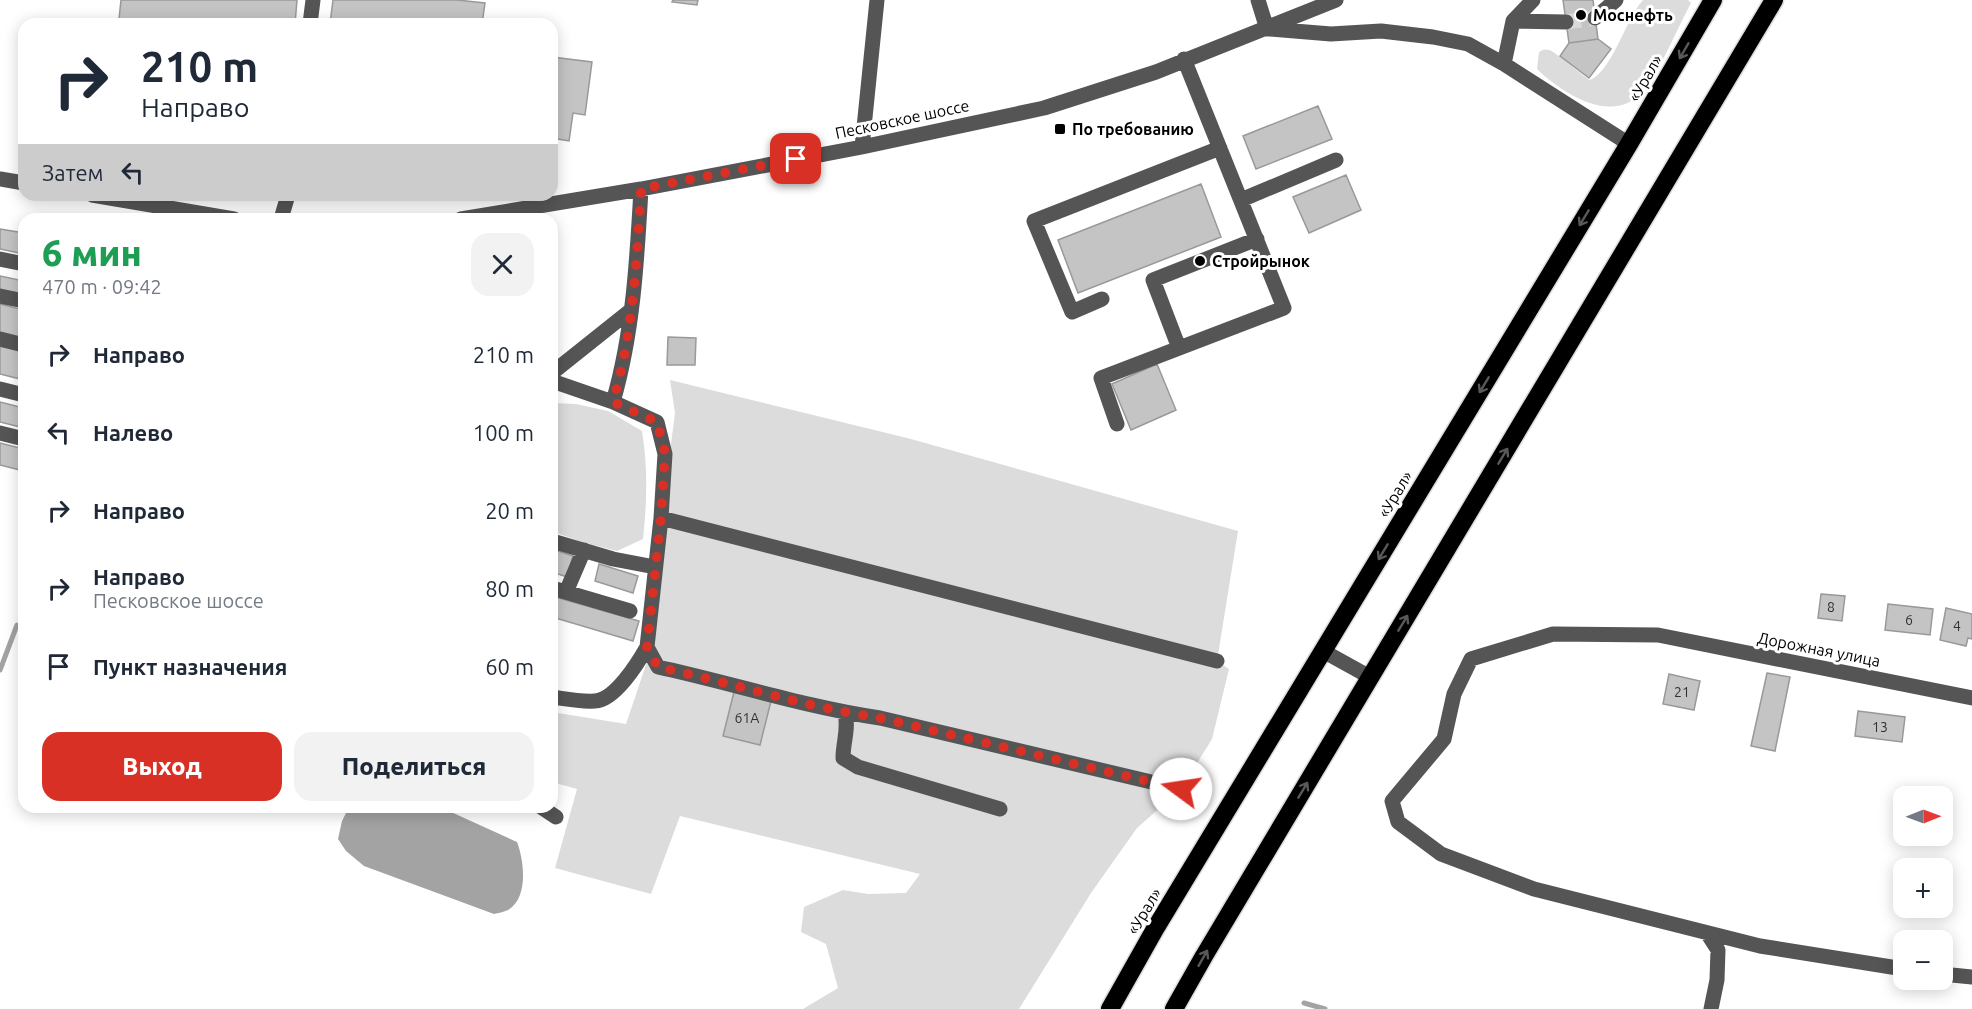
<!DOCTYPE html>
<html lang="ru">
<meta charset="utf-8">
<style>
:root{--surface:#fff;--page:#f2f2f3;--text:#1f2937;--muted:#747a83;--accent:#d93025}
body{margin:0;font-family:Ubuntu,sans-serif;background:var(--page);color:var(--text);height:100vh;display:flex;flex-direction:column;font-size:22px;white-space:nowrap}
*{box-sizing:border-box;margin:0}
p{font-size:20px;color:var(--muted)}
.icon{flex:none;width:33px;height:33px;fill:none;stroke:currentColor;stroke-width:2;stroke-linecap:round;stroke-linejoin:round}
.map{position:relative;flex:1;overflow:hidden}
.side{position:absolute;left:18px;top:213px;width:540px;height:600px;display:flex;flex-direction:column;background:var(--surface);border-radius:18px;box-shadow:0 3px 15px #0003}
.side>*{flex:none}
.guide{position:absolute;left:18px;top:18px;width:540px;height:183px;border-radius:18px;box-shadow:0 3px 15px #0003;background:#fff;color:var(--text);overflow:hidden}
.needle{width:39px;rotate:89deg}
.controls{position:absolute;left:1893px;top:786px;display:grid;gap:12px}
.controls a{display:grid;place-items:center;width:60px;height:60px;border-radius:12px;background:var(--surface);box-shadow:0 3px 15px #0003;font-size:30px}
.pin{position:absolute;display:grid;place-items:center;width:51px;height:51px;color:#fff;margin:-26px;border-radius:12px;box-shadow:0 3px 9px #0006}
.me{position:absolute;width:66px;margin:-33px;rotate:284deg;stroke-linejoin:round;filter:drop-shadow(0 0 4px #0008)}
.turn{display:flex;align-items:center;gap:21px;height:126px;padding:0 24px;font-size:27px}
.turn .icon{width:78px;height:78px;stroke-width:2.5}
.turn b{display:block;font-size:42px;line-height:51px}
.then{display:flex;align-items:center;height:57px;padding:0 24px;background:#0003;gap:12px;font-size:22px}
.round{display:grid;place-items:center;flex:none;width:63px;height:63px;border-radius:18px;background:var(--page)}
.summary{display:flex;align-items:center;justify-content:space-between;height:102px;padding:0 24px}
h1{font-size:36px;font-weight:800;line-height:45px;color:#1e9e55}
.cta{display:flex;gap:12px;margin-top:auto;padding:12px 24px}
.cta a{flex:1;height:69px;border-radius:18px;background:var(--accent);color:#fff;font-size:24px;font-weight:800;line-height:69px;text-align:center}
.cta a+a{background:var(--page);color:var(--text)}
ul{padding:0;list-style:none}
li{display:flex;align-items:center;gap:18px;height:78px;padding:0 24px}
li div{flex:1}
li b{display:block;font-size:22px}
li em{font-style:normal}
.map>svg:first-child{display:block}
</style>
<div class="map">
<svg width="1972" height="1009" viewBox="0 0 1972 1009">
<rect width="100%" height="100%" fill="#fff"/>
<path fill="#dcdcdc" d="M1643,0h45l3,3c-14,26 -31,68 -49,89 -30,34 -80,1 -105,-23l2,-17c5,-3 4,-3 10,-2 7,2 31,24 41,30 23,-10 35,-60 53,-80z
M670,380l241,59 327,92 -21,130 12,8 -17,70 -31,50 -44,39 -46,65 -72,116h-216l35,-21 -12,-44 -25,-12 3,-25 39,-17 25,4 38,-1 14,-19 -240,-58 -29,78 -96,-26 22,-79 -25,-7v-70l74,12 24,-71 5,-86 20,-154z
M552,403l24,1 32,7 34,20c6,38 5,70 1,108l-26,12 -36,-9 -29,-11z"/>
<path fill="#a3a3a3" d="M349,807h91l77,35c7,18 12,56 -9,68 -4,2 -10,3 -14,4l-130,-48 -18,-15 -8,-12 4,-18z"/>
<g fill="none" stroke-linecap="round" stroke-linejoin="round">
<path stroke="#a3a3a3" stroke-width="5" d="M0,670l17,-45
M1304,1003l21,6"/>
</g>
<path fill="#c4c4c4" stroke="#999" stroke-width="1.5" d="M121,0h176l-2,24h-125l-51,-5z
M333,0h124l28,3 -3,21h-152z
M673,0h25l-1,5 -25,-3z
M1563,0h30l5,39 -29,4z
M1598,39l13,10 -22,29 -29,-22 9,-13z
M552,57l40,5 -7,53 -12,-2 -4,28 -17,-3z
M1318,106l14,33 -76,30 -13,-33z
M1346,175l15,35 -52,23 -16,-36z
M1201,184l20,53 -143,56 -20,-53z
M0,229l24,4v21l-24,-5z
M0,276l24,5v14l-24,-5z
M0,304l24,6v29l-24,-5z
M668,337l28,1 -1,27h-28z
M0,346l24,6v28l-24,-6z
M1157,364l19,46 -45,20 -19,-46z
M0,402l24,6v20l-24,-6z
M0,443l24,6v22l-24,-6z
M552,549l21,7 -6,21 -15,-5z
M599,564l39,12 -5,17 -38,-12z
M1821,594l24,2 -3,25 -24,-3z
M552,596l87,25 -6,20 -81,-24z
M1888,604l45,5 -3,26 -45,-5z
M1946,608l26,6v25l-4,-1 -2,8 -26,-6z
M1767,673l23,4 -15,74 -24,-5z
M1669,674l31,7 -6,29 -31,-6z
M734,692l37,9 -11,44 -37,-9z
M1858,711l47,6 -3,25 -47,-6z"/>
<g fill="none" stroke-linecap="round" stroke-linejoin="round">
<path stroke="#d9d9d9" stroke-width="15" stroke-dasharray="15 8" stroke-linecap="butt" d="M1566,22l29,-4"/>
<g stroke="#dbdbdb" stroke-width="21">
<path id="highway" d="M1110,1009l45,-80 474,-785 84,-144
M1174,1009l30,-53 570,-956"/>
</g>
<path stroke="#555" stroke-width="15" d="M1258,0l9,29
M1595,18l21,-18
M1513,21l53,1
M310,24l3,-24
M1270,29l61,5 50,-3 52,6 35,7 36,20 125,80
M1504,64l9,-43 20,-21
M862,147l15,-147
M0,179l24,4
M92,195l142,24
M1241,200l95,-40
M281,219l7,-24
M461,219l180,-30 221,-42 182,-39 112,-36 180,-72
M0,259l24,5
M0,296l24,5
M1102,299l-30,13 -38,-91 186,-73
M0,339l24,6
M1179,348l-26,-68 104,-41
M552,373l79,-63
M552,381l61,21
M0,389l24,6
M1117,424l-16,-46 183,-70 -100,-249
M0,433l24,6
M661,518l556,143
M552,541l61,18 42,8
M552,588l78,23
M566,592l18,-42
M647,647l11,20c74,16 147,40 222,51l301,71
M1323,651l47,26
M552,697c14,2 29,5 43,4 20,-1 43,-38 52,-54l14,-129 4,-64 -8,-32 -44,-20c20,-69 24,-141 28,-213
M845,713c4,16 -2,29 -2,45l15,9 142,42
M541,807l15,10
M1707,933l11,17 -1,30 -6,29
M1904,969l-144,-23 -226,-57 -93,-35 -43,-32 -6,-21 52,-62 10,-45 17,-35 82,-25 105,1 314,63
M1942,974l30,3"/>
<use href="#highway" stroke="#000" stroke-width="18"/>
</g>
<defs><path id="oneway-shaft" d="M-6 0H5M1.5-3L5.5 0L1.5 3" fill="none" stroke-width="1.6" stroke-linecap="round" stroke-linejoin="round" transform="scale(1.5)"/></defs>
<g stroke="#595959">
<use href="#oneway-shaft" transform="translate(1684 51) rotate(120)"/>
<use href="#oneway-shaft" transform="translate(1584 218) rotate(121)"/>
<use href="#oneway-shaft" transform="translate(1484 385) rotate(121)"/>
<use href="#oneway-shaft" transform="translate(1503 456) rotate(-59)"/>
<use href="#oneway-shaft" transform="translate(1383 552) rotate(121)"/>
<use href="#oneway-shaft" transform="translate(1403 623) rotate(-59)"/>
<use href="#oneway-shaft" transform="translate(1303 790) rotate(-59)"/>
<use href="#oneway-shaft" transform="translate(1203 958) rotate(-60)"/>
</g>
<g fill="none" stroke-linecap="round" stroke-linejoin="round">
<path stroke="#d93025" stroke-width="10" stroke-dasharray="0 18" d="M796,159l-155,30c-4,71 -8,144 -28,213l44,20 8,31 -4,65 -14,129 11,20c74,16 147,40 222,51l301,71"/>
</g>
<g fill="#000" stroke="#fff" stroke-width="2">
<circle cx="1581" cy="15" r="6"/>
<rect x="1054" y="123" width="12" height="12" rx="3"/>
<circle cx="1200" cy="261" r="6"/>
</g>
<g text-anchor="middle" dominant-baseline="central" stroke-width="6" stroke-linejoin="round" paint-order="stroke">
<g font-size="14" fill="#313131">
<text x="1831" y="607">8</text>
<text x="1909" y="620">6</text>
<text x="1957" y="626">4</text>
<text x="1682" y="692">21</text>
<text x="747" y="718">61А</text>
<text x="1880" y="727">13</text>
</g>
<g font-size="16" font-weight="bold" fill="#000" stroke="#fff" text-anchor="start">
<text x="1593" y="15">Моснефть</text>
<text x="1072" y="129">По требованию</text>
<text x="1212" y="261">Стройрынок</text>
</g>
<g font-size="16" fill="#000" stroke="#fff">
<text transform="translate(1645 78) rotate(-60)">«Урал»</text>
<text transform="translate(902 119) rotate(-12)">Песковское шоссе</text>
<text transform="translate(1395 494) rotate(-59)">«Урал»</text>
<text transform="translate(1819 649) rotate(11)">Дорожная улица</text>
<text transform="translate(1144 911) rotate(-59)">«Урал»</text>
</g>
</g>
</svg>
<div class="controls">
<a><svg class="needle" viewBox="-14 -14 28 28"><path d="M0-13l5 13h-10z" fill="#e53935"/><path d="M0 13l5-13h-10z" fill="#747a83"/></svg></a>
<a>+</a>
<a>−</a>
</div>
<div class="pin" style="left:796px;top:159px;background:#d93025"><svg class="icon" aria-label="arrive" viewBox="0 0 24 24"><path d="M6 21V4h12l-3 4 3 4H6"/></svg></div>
<svg class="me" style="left:1181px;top:789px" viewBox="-20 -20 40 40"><circle r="19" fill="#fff"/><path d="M0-13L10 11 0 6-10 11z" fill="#d93025"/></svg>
<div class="guide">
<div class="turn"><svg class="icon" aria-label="right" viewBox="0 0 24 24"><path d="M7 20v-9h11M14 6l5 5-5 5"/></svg><div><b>210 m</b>Направо</div></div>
<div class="then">Затем<svg class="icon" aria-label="left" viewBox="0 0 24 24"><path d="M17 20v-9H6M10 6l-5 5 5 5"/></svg></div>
</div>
<section class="side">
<div class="summary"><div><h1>6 мин</h1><p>470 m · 09:42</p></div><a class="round"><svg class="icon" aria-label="close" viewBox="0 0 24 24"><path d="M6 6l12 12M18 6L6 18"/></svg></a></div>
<ul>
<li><svg class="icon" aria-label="right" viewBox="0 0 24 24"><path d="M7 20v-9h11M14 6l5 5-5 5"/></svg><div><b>Направо</b></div><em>210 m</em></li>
<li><svg class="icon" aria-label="left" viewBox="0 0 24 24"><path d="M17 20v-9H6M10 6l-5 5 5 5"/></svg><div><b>Налево</b></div><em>100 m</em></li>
<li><svg class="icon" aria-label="right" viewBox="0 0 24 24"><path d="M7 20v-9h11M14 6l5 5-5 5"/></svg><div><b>Направо</b></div><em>20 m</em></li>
<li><svg class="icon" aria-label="right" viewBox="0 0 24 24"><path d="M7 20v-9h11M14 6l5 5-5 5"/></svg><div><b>Направо</b><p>Песковское шоссе</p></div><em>80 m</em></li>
<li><svg class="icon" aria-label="arrive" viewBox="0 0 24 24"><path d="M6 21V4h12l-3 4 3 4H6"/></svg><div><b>Пункт назначения</b></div><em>60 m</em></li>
</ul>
<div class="cta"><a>Выход</a><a>Поделиться</a></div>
</section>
</div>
